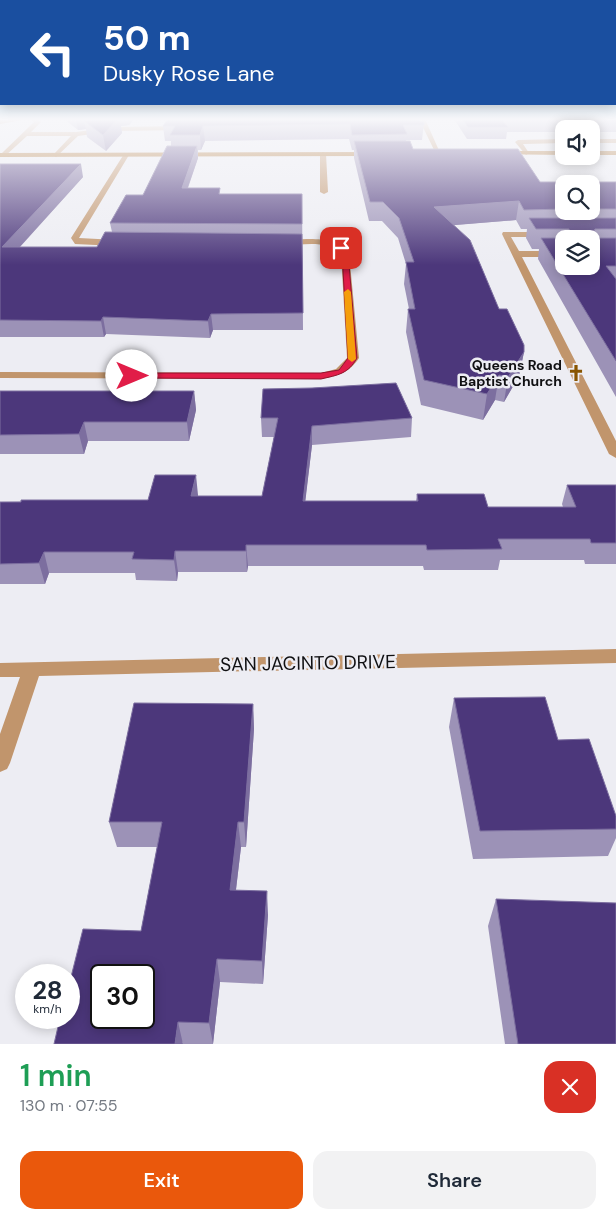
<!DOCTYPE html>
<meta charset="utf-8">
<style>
:root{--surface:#fff;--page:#f2f2f3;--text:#1f2937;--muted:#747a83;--accent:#ea580c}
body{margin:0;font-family:"DM Sans",sans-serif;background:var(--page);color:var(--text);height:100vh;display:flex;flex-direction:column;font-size:19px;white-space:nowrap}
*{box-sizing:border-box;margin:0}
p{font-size:16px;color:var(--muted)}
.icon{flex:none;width:28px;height:28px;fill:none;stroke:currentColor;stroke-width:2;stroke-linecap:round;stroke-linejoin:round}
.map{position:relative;height:1044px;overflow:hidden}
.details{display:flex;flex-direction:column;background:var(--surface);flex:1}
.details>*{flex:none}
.hud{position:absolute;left:0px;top:0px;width:616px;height:105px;box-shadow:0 2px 12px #0003;background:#1a4fa0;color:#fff;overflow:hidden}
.fabs{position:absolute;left:555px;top:120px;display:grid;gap:10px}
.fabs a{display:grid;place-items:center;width:45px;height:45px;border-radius:10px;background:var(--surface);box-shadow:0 2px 12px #0003;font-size:25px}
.speed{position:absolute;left:15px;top:964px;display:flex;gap:10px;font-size:25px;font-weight:700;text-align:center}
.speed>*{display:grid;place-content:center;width:65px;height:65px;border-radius:50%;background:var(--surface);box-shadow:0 2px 12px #0003;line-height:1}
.speed small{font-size:12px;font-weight:400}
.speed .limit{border:2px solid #111;border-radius:8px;background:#fff;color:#111}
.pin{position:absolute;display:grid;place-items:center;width:42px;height:42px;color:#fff;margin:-21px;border-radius:10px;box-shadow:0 2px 8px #0006}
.me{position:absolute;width:55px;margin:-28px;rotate:90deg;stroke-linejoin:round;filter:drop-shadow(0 0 4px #0008)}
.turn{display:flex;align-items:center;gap:18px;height:105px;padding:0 20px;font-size:22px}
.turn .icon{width:65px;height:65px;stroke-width:2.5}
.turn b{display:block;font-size:35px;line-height:42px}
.round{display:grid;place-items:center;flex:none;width:52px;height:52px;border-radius:15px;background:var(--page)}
.summary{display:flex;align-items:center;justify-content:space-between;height:85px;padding:0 20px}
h1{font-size:30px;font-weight:600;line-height:38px;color:#1e9e55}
.button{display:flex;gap:10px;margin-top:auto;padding:10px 20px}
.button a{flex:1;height:58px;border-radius:15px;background:var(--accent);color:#fff;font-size:20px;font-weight:600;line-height:58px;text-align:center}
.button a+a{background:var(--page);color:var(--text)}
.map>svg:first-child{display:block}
</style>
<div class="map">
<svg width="616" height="1044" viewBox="0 0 616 1044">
<rect width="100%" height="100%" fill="#ededf3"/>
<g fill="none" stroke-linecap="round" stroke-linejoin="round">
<path fill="#c1956c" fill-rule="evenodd" d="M30,119h7l4,3 -10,10h45l38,-5 71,-1 3,2 -3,2 -71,1 -36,5 -22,21 -2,-1v-2l17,-18h-44l-22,20h-4v-2l33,-32z
M419,119h6l16,36 -5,-1z
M564,139v4l-41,1 6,9 -3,2 -11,-13 3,-2z
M591,139h25v4h-25z
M503,232h47l1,2 -4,3h-36l8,14h45v6h-42l94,184v17l-7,-4 -107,-220z"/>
<path fill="#c1956c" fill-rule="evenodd" d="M323,152l3,2 2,38 -4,2 -4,-2v-38z
M124,154l5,1 -50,83 38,2 4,3 -4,3 -42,-2 -4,-6z
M307,239c16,0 32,1 42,14l10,105c-10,15 -21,18 -38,21l-321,-1v-6l321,1 15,-4 11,-11 -6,-104c-15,-15 -39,-9 -58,-8l-4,-3 4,-3z
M616,649v14l-577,13 -29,87 -3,6 -7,3v-38l20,-57h-20v-14z"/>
<path fill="#a86822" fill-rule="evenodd" d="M10,119h18l-28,5v-4z
M501,151h63v4l-65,-1 -1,-1z
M591,151h25v4h-25z
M0,153l373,-1 3,2 -3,2 -373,1z"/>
</g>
<path fill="#9c92b7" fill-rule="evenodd" d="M64,119h70l-5,6 -8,1 1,7 -16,18 -19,-14 -1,-8 -8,1z
M454,119h162v13h-25v-3h-27v3h-57l-1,7h-39z
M424,122l-2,18h-16v1l7,8 127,33h76v215l-78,-138 1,-10h-7l-6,-11 1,-9h-6l-5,-9 -63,5 46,84 25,43 -5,24 -15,26 -9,-2 -12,20 -62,-15 -15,-73 2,-23h1l-5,-25 2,-20 -8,-26 -16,-17h-13l-15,-63v-8h-2l-3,-11 -144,2 -4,9h-3v8l-10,30 33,6h81l1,136h-90l-3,8 -104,-4 -2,3h-104v-173l83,13 -63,70h77l15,-15 -2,-9 33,-28 28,-49v-5h-6l-2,-15zM564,184h27v27h-27z
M0,391h194l2,19 -7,31h-101l-4,13h-84z
M261,418h151l-1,19 -99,8 -7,56h111l1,-7 71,13h75l-1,-3 5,-19h49v79h-31l-1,-4h-84l-2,10h-74l-1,-4h-175l-1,6h-69l-1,9 -41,-1 -1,-7h-86l-4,11h-45v-82l148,-2 50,-5v1h64l12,-59h-12z
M454,698l104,42 58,76v22l-8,18 -135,3 -24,-132z
M253,704l1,25 -8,118h-5l-5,43 32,25 -5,69 -43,-2 -7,62h-30l-42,-113 16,-84h-40l-8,-25z
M496,899l120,145h-111l-17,-118z"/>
<path fill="#7c6e9f" d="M76,119h58l-5,6 -8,1 1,7 -16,18 -3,-16 -19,-14 2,8 -8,1z
M203,126l2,15 -4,9 -1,-15z
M197,146l1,12 -15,43 -1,-13z
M81,164l2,13 -77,85 -4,-15z
M519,201l-3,19 -84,7 2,-20z
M211,314l2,16 -3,8 -2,-17z
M103,317l3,17 -2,3 -3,-16z
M524,352l-5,24 -15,26 4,-25z
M499,375l-4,25 -12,20 4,-26z
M194,391l2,19 -7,31 -2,-19z
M84,422l4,19 -4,13 -5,-20z
M312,426v19l-9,76v-20z
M196,475l2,20 -4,21 -3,-20z
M246,545l2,21 -1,6 -1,-21z
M175,551l3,21 -1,9 -3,-21z
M44,552l5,21 -4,11 -6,-21z
M253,704l1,25 -8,118 -2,-25z
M238,822l3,25 -8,67 -3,-24z
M267,891l1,24 -5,69 -1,-23z
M217,959l3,23 -7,62 -4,-21z
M178,1022l5,22h-8z"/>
<path fill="#4c377b" stroke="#7c6e9f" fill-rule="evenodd" d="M106,119h12l-15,16 -19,-14z
M168,119h247l9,3v3h-21l4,9 -55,1 -2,-11 -147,2 -3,9h-30l5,-9h-12z
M462,119h154v1h-114l6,7h-40z
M354,141h56l3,8h105l22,33h76v27h-25v-25h-27v25l-40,1 -5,-9 -85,6 36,33 29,69h8l17,36v7l-16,25 -9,-2 -12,19 -63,-14 -16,-71h7l-9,-47h8l-15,-44 -16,-16h-13z
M167,146h30l-15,42h38l-1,6h83v30l-192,-1 16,-28h17z
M0,164h81l-79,83h95l8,-15 197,2 1,79 -92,1 -3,7 -105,-4 -2,4 -101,-1z
M529,218h87v11h-21l-1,2 2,7h20v28h-10l10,13v82l-75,-123h27l2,-1 -1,-8h-33zM564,239h27v27h-27z
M396,383l16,35 -100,8 -9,75h115l-1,-7h67l4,13h88l-9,-22h49v58h-25l-1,-4h-92l4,10 -75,1 -1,-5h-180v6h-71l-1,9 -42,-1 2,-7h-90l-5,11 -39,1v-62h21v-2h127l7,-25h41l-5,21h71l16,-78h-17l2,-29 49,-1z
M0,391h194l-7,31h-103l-5,12 -79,1z
M545,697l13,43 31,-1 27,77v13l-136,2 -26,-133z
M134,703l119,1 -9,118h-6l-8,68 37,1 -5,70 -45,-2 -8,64 -31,-1 -3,22h-121l6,-26h9v-33l14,-56 58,2 21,-109h-53zM101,975h43v43h-43z
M496,899l120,4v141h-98z"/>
<linearGradient id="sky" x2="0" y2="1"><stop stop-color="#64b4df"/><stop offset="0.45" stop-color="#f7f7fa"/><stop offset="1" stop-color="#f7f7fa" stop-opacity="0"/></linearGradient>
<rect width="616" height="265" fill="url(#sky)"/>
<path fill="#e11d48" stroke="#92132f" d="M339,247h5l4,6 9,105c-9,16 -19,17 -36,21l-189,-1 -4,-2 4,-3h189l18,-3 9,-12 -6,-105z"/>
<path fill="#f59e0b" d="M348,289l3,3 5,67 -4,3 -4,-3 -4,-67z"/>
<defs>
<g id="church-bare" transform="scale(1.35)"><path d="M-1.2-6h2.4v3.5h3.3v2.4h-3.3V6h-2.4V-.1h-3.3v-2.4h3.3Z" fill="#895501" stroke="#ededf3" stroke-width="2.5" paint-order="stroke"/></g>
</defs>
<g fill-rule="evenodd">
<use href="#church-bare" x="576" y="373"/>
</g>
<g text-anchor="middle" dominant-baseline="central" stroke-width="5" stroke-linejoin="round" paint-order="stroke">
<g font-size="14" font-weight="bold" fill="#101012" stroke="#ededf3" text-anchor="end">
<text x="562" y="365">Queens Road<tspan x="562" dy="16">Baptist Church</tspan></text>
</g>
<g font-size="19" fill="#101012" stroke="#ededf3">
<text transform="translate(308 663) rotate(-1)">SAN JACINTO DRIVE</text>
</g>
</g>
</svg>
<div class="fabs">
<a><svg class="icon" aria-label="sound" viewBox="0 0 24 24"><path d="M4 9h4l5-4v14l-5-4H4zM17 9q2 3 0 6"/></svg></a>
<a><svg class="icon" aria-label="search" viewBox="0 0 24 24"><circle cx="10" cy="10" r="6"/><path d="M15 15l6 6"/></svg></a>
<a><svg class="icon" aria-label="layers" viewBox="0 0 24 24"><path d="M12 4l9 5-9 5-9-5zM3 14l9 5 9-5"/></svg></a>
</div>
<div class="speed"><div>28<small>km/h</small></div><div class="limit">30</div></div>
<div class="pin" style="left:341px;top:248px;background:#d93025"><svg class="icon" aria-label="arrive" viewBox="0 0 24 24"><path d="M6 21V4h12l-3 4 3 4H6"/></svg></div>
<svg class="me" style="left:132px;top:376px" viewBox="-20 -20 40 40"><circle r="19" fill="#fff"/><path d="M0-13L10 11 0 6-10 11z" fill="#e11d48"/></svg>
<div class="hud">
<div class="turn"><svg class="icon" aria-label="left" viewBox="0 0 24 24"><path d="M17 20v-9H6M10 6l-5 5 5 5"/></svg><div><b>50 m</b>Dusky Rose Lane</div></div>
</div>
</div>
<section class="details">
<div class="summary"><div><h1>1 min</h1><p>130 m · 07:55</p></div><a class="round" style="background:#d93025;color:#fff"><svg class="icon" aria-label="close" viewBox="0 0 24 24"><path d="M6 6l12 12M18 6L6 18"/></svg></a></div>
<div class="button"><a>Exit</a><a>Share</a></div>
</section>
